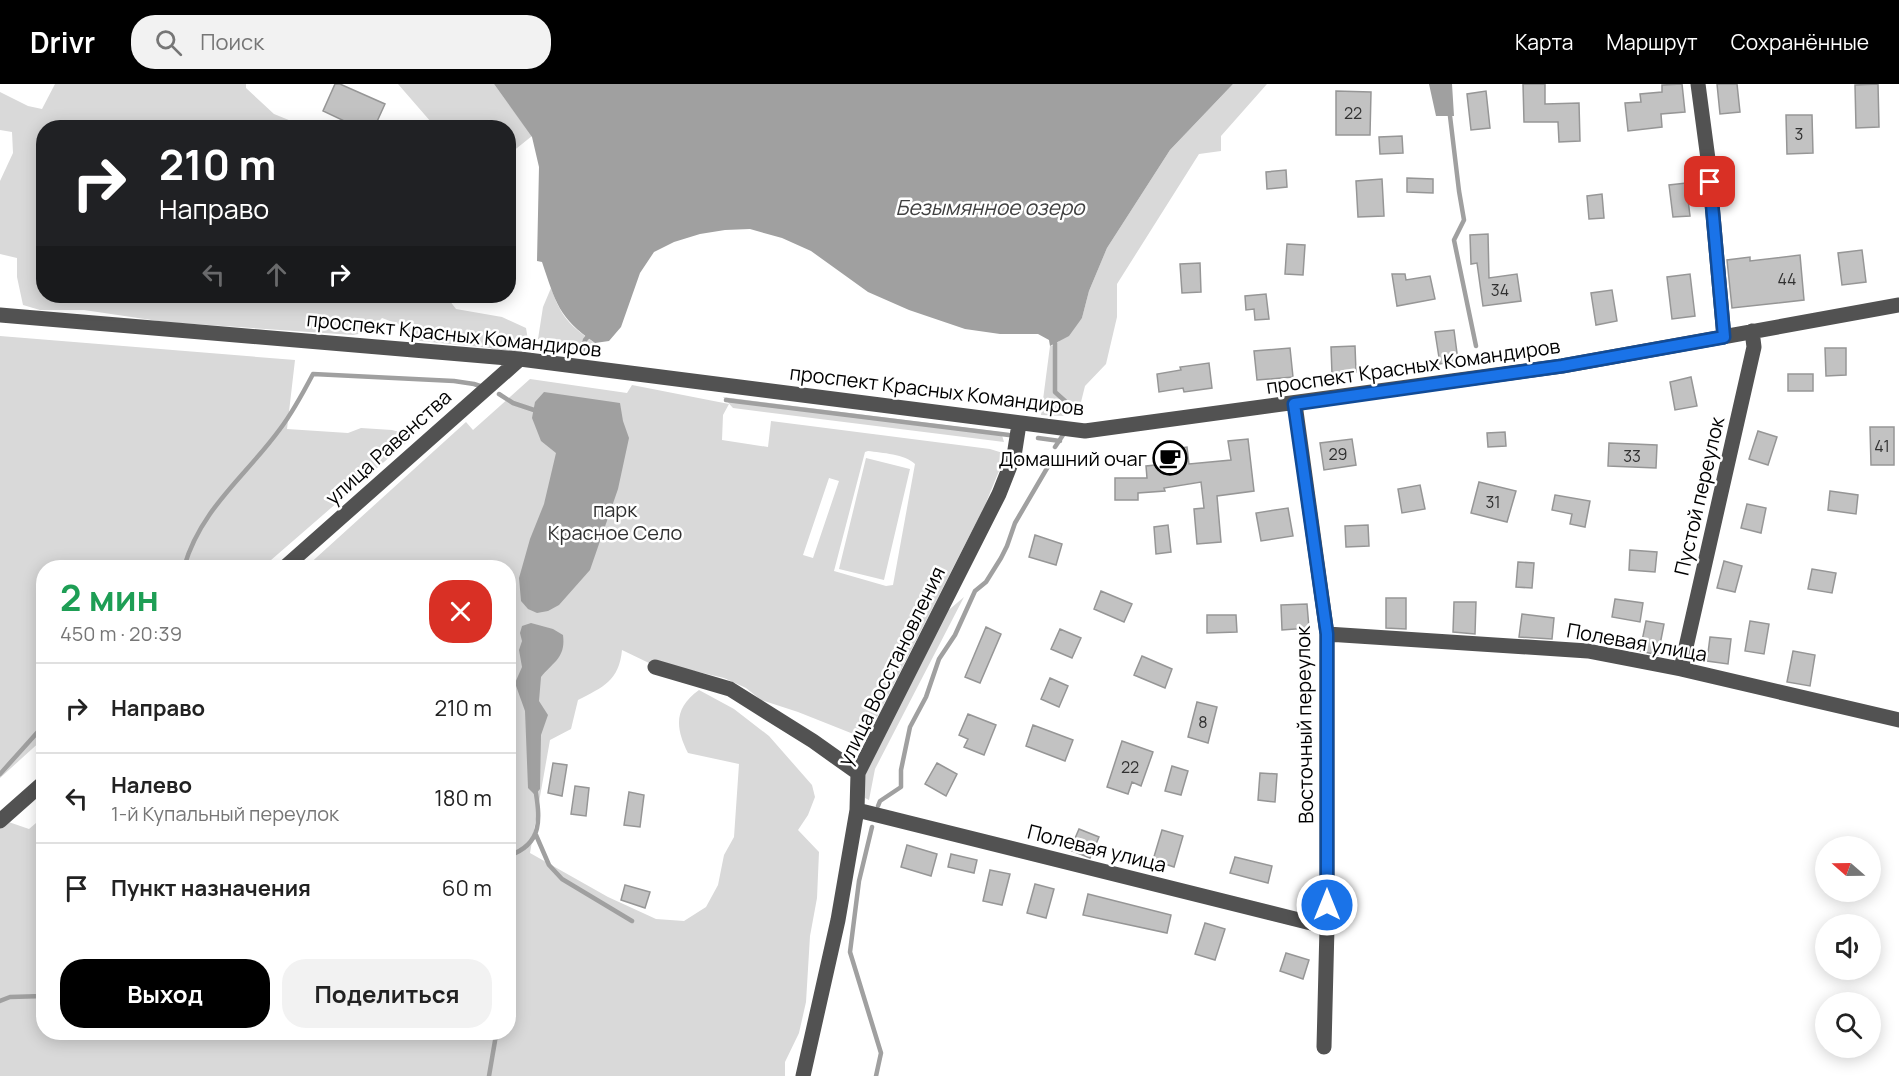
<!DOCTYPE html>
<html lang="ru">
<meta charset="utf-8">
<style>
:root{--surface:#fff;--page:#f2f2f2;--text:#222;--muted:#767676;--line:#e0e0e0;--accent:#000}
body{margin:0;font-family:Manrope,sans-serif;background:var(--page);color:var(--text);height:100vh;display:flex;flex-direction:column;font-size:22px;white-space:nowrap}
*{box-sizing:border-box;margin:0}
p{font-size:20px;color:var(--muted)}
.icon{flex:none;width:33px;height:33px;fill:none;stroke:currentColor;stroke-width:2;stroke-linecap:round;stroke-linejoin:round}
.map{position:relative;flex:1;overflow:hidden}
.panel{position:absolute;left:36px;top:476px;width:480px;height:480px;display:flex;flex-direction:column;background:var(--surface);border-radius:24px;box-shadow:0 3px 15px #0003}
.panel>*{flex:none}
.hud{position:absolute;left:36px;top:36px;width:480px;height:183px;border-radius:24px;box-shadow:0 3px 15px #0003;background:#202124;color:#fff;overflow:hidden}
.needle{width:39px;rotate:290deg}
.fabs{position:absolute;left:1815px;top:752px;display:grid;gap:12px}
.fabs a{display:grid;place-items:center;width:66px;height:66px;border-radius:50%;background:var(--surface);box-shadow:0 3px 15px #0003;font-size:30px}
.pin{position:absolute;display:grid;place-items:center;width:51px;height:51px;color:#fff;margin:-26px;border-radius:12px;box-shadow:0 3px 9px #0006}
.me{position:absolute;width:66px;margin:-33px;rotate:0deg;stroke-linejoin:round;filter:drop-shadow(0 0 4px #0008)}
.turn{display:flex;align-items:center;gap:21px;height:126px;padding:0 24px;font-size:27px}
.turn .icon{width:78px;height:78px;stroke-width:2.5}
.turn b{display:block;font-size:42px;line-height:51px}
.lanes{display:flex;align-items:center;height:57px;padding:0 24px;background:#0003;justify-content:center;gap:30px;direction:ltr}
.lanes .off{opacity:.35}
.round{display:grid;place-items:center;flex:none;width:63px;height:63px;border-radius:24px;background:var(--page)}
.head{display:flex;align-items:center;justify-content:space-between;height:102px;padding:0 24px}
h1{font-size:36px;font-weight:700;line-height:45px;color:#1e9e55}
.primary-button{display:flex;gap:12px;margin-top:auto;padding:12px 24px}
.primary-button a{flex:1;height:69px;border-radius:24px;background:var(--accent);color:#fff;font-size:24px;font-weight:700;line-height:69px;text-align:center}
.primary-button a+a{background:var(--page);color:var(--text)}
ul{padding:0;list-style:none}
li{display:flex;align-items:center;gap:18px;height:90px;padding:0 24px;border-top:2px solid var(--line)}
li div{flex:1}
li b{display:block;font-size:22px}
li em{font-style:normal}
header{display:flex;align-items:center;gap:36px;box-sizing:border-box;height:84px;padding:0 30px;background:var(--accent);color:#fff}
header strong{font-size:28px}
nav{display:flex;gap:33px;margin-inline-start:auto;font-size:21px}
.search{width:420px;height:54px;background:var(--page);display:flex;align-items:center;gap:15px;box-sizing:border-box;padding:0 21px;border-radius:24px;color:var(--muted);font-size:22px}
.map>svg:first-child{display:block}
</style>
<header>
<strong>Drivr</strong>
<div class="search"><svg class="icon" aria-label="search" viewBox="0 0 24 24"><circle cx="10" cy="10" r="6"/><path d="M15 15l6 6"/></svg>Поиск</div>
<nav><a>Карта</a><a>Маршрут</a><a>Сохранённые</a></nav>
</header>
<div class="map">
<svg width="1899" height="992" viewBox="0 0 1899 992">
<rect width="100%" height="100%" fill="#fff"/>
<path fill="#d9d9d9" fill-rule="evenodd" d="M55,0h191v4l28,26 32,13 -262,1v168h402l10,13 46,8 24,11 3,18 -6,4 -20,4 -13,-6 -70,-7 -17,-15 -21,-8 -13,14 -16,3 -188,-13 -81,-12h-44l-17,-5 -6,-28v-19l-17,-4v-73l13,-28 -1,-21 -12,-2v-38l28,14 14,3z
M398,0h96l38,52 -20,16 -3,-2 -1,-22 -63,-1 -14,-5z
M1233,0h34l-46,52v15l-22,3 -82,130v33l-11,47 -21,22 -5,20 -17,10 -22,-1 9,-69 5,-1 27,-27 7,-27 18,-43 63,-98z
M551,204c10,29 19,38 44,55l-4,6c-20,1 -35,-2 -53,-10l5,-32z
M0,252l295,24 -8,69 61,4 13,-5 31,2 22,6 -151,131h-219l-1,172 -43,39z
M530,295l97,14 5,-8 97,19 -6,11 -1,25 46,7 3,-26 219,28 16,5 -21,51 -119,234 -68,-27 -37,-12 -15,-12 -22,-10 -55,-13 -20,-2 -27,-13c-3,31 -19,37 -44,50l-7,29 -21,11 -20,113 78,44 48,22 28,2 22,-14 12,-22 6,-30 10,-18 5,-73 -51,-11c-13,-26 -14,-45 11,-63l35,19 35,27 43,49 3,12 -7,18 -10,15 21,22 -2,46 -7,38 -4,66 -7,31 -14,29v14h-785v-257l29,10 14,-12 1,215h464v-465h-202l160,-145 7,8zM868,367c14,2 37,3 47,13l-22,121 -7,1 -52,-15 31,-119zM829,394l10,3 -26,77 -10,-3z
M723,313l278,35 3,10 -271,-34z
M866,374l44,11 -26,111 -45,-11z
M964,513l-89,172 -6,31 -4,-2 -2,-22 81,-162z"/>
<path fill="#a0a0a0" d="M494,0h739l-63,66 -63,98 -18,43 -7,27 -13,18 -19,10 -1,-6 -11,-6h-38l-35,-5 -56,-19 -41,-18 -57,-41 -29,-13 -32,-9 -25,1 -25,4 -26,8 -20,10 -14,21 -19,54 -12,14 -14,2c-37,-26 -39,-40 -53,-81l-5,-1 2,-94 -7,-30z
M1429,0h23l2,32h-18z
M544,308l76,11 3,18 6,17 -11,51 -28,81 -31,35 -11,6 -11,2 -9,-4 -7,-8 -2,-23 11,-39 14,-35 12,-51 -15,-12 -9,-23 3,-16z
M531,539l22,6 10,6c3,23 -10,27 -22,42l-2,24 9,14 -7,20 -1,54 -5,6 -7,-7 -3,-77 -10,-28 7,-16 -3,-17 3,-9 -2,-8 2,-7z"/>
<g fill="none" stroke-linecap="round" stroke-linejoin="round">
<path stroke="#a0a0a0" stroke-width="4.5" d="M1450,32l9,75 5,29 -10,20 22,106
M1055,257v51l10,9 -2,10
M582,269l3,-13 5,-6
M499,310l14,9 24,8
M726,316l283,35
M1038,354l22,3
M1055,363l8,-12
M184,483c17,-59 62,-91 96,-138 13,-17 23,-36 33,-55l141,7 20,3 9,3
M0,690l44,-49
M878,722l2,-5 21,-14v-17l9,-43 16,-30 13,-38 16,-24 20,-44 11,-9 15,-24 6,-12 8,-23 38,-65
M872,743l-13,54 -9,71 31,101 -5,23
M536,751l13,30 13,14 70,42
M508,772c36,-12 32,-38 27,-69
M0,917l10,-4 34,-1
M489,992l7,-41 -3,-3"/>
</g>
<path fill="#c2c2c2" stroke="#969696" stroke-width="1.5" d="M335,0h5l45,20 -11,24h-15l-36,-17z
M1523,0h22v20l34,-1 1,38 -21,1 -1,-20h-34z
M1682,0l3,28 -24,2 1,13 -34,4 -3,-28 16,-1 -1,-8 22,-2v-7z
M1717,0h20l3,28 -20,2z
M1878,0l1,43 -23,1 -1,-43z
M1336,7l35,1 -1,43h-34z
M1486,7l4,37 -19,2 -4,-36z
M1786,31h26l1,38 -26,1z
M1402,52l1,17 -23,1 -1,-17z
M1286,86l1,17 -20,2 -1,-17z
M1407,94l26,1v14l-26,-1z
M1382,95l2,37 -26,1 -2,-36z
M1686,99l4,33 -17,1 -4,-32z
M1602,110l2,24 -15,1 -2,-23z
M1488,150l1,44 28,-4 4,27 -38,5 -6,-43 -6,1 -1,-29z
M1287,160l18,1 -2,30 -18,-1z
M1862,166l4,32 -24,3 -4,-32z
M1800,171l4,45 -72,8 -5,-48 23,-3v4z
M1200,179l1,29 -19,1 -2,-29z
M1392,190h13l1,6 24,-4 5,23 -38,7z
M1690,190l5,42 -23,3 -5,-42z
M1612,206l5,31 -21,4 -5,-32z
M1266,210l3,25 -14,1 -1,-11 -8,1 -1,-14z
M1454,246l4,31 -18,3 -5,-32z
M1355,262l1,26 -24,2 -1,-27z
M1290,264l3,29 -36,3 -3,-29z
M1825,264h21v27l-20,1z
M1209,279l3,25 -28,4 -1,-4 -24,4 -2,-18 24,-4 -1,-3z
M1788,290h25v17h-25z
M1691,293l6,29 -22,4 -5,-28z
M1870,343h24v38h-23z
M1758,347l19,6 -9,28 -19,-6z
M1505,348l1,14 -18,1 -1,-14z
M1248,355l6,52 -37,5 4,46 -24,2 -3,-35 10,-1 -3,-26 -37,6 1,3 -27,2v7h-23v-22h32l-1,-12 20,-2 -1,-9 9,-2v-4l13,-2 2,17 42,-4 -3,-19z
M1352,355l4,26 -32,5 -4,-27z
M1609,359l48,2 -1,23 -48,-2z
M1479,398l37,9 -9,31 -36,-9z
M1420,401l5,24 -23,4 -4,-24z
M1830,407l28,4 -2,19 -28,-4z
M1555,411l35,6 -5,26 -15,-3 2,-10 -20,-4z
M1747,420l19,4 -5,25 -20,-5z
M1288,424l5,28 -32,5 -5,-28z
M1168,441l3,27 -15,2 -2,-27z
M1368,441l1,21 -23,1 -1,-21z
M1035,451l27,9 -6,21 -27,-8z
M1630,466l27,2 -2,20 -26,-2z
M1724,477l18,5 -7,26 -18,-4z
M1518,478l16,1 -2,25 -16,-1z
M1812,485l24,4 -4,20 -24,-4z
M1101,507l31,13 -8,18 -30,-13z
M1386,514h20v31l-20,-1z
M1615,515l28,4 -3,19 -28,-5z
M1454,518h22l-1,32 -22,-2z
M1307,520l2,24 -27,2 -1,-25z
M1522,530l32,4 -2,21 -33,-2z
M1207,531h29l1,17 -30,1z
M1646,537l18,3 -6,31 -18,-4z
M1750,537l19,3 -5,30 -19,-3z
M986,543l15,7 -21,49 -15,-6z
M1060,545l21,9 -9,20 -21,-9z
M1710,553l21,2 -3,25 -21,-3z
M1793,567l22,4 -5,31 -23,-4z
M1142,572l30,13 -7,19 -31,-13z
M1050,594l18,8 -9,21 -18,-8z
M1197,618l20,5 -9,36 -20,-6z
M968,630l28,11 -12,30 -20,-8 4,-8 -9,-4z
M1033,641l40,15 -8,21 -39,-15z
M1122,657l31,11 -12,34 -9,-4 -4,12 -21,-7z
M553,679l14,2 -5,31 -14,-3z
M937,679l20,11 -11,22 -21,-12z
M1172,682l16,5 -7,24 -16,-4z
M1260,689l17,1 -2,28 -17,-2z
M575,702l14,2 -3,28 -15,-2z
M629,708l15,3 -4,32 -16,-2z
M1079,745l20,8 -9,21 -20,-8z
M1162,746l21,6 -9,31 -21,-7z
M907,761l30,9 -6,22 -30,-9z
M951,770l26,6 -3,13 -26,-6z
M1235,773l37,9 -4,17 -38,-10z
M990,786l20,4 -8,31 -19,-4z
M1035,800l19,5 -8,29 -19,-5z
M625,801l25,7 -5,16 -24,-8z
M1088,810l83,21 -4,18 -84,-18z
M1205,839l20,6 -10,31 -20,-6z
M1286,869l23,7 -6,19 -23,-8z"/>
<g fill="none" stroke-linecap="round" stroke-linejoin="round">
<path stroke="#525252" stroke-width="15" d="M1698,0l10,75 16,178
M0,231l520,44 565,72 477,-65 337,-61
M1295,320l32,230v293l-3,120
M285,483l235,-208
M1327,550l261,17 93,18 218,51
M655,583l75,22 83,52 45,32
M1681,585l73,-322 -2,-16
M857,726l470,117
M0,737l44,-39
M803,992l35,-156 19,-110 1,-37 141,-279 15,-38 5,-32"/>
</g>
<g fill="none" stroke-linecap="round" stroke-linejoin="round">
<g stroke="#114b97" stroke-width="15">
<path id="route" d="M1327,821v-271l-33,-230 268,-38 162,-29 -14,-155"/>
</g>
<use href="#route" stroke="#1a73e8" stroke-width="10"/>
</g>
<defs>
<g id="cafe-ring" transform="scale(1.725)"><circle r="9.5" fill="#fff" stroke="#000" stroke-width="1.5"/><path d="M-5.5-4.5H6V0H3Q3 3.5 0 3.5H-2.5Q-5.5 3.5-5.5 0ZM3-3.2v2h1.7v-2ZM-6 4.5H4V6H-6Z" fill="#000"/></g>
</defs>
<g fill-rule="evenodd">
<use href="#cafe-ring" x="1170" y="374"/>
</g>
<g text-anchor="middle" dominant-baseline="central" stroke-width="5" stroke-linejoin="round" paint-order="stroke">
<g font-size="16" fill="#303030">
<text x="1353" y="29">22</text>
<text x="1799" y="50">3</text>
<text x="1787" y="195">44</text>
<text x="1500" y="206">34</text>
<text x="1882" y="362">41</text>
<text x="1338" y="370">29</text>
<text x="1632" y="372">33</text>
<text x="1493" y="418">31</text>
<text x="1203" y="638">8</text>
<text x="1130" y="683">22</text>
</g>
<g font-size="20" fill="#000" stroke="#fff">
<text transform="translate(454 250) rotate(6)">проспект Красных Командиров</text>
<text transform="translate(1413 282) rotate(-8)">проспект Красных Командиров</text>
<text transform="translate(937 306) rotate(7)">проспект Красных Командиров</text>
<text transform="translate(388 363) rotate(-42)">улица Равенства</text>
<text transform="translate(1699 412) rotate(-77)">Пустой переулок</text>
<text transform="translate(1637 558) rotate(10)">Полевая улица</text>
<text transform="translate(891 582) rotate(-64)">улица Восстановления</text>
<text transform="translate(1304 641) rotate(-91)">Восточный переулок</text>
<text transform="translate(1097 764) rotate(14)">Полевая улица</text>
</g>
<g font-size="20" fill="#000" stroke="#fff" text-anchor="end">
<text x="1147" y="374">Домашний очаг</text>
</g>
<g font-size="20" fill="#303030" stroke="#fff">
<text x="615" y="425">парк<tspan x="615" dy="23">Красное Село</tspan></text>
</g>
<g font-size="21" font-style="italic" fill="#414141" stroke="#fff">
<text x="990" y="123">Безымянное озеро</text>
</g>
</g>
</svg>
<div class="fabs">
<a><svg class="needle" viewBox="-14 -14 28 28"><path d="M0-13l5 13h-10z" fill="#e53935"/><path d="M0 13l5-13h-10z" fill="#767676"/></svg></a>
<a><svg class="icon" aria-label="sound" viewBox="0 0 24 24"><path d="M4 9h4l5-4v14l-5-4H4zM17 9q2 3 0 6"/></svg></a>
<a><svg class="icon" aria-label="search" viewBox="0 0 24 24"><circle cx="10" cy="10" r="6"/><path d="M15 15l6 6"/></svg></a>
</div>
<div class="pin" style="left:1710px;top:98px;background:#d93025"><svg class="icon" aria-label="arrive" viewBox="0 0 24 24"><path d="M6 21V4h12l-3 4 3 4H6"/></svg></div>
<svg class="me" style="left:1327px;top:821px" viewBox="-20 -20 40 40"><circle r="17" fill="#1a73e8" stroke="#fff" stroke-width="3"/><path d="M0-11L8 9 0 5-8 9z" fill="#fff"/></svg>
<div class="hud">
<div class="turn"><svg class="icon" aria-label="right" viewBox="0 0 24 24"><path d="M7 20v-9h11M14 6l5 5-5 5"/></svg><div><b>210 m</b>Направо</div></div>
<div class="lanes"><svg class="icon off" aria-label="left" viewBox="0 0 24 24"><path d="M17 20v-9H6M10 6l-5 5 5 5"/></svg><svg class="icon off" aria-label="ahead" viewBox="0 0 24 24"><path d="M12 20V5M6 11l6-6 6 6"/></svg><svg class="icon" aria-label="right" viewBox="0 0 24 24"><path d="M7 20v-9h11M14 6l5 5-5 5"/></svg></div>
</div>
<section class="panel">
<div class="head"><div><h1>2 мин</h1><p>450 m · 20:39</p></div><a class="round" style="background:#d93025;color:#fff"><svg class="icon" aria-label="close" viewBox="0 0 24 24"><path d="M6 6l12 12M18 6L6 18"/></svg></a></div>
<ul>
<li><svg class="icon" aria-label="right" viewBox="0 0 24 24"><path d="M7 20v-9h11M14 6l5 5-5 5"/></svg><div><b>Направо</b></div><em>210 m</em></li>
<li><svg class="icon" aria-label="left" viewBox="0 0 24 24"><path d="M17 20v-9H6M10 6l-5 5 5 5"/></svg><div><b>Налево</b><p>1-й Купальный переулок</p></div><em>180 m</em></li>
<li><svg class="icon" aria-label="arrive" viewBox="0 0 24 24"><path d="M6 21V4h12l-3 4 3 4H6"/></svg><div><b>Пункт назначения</b></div><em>60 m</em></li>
</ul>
<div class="primary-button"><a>Выход</a><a>Поделиться</a></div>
</section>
</div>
